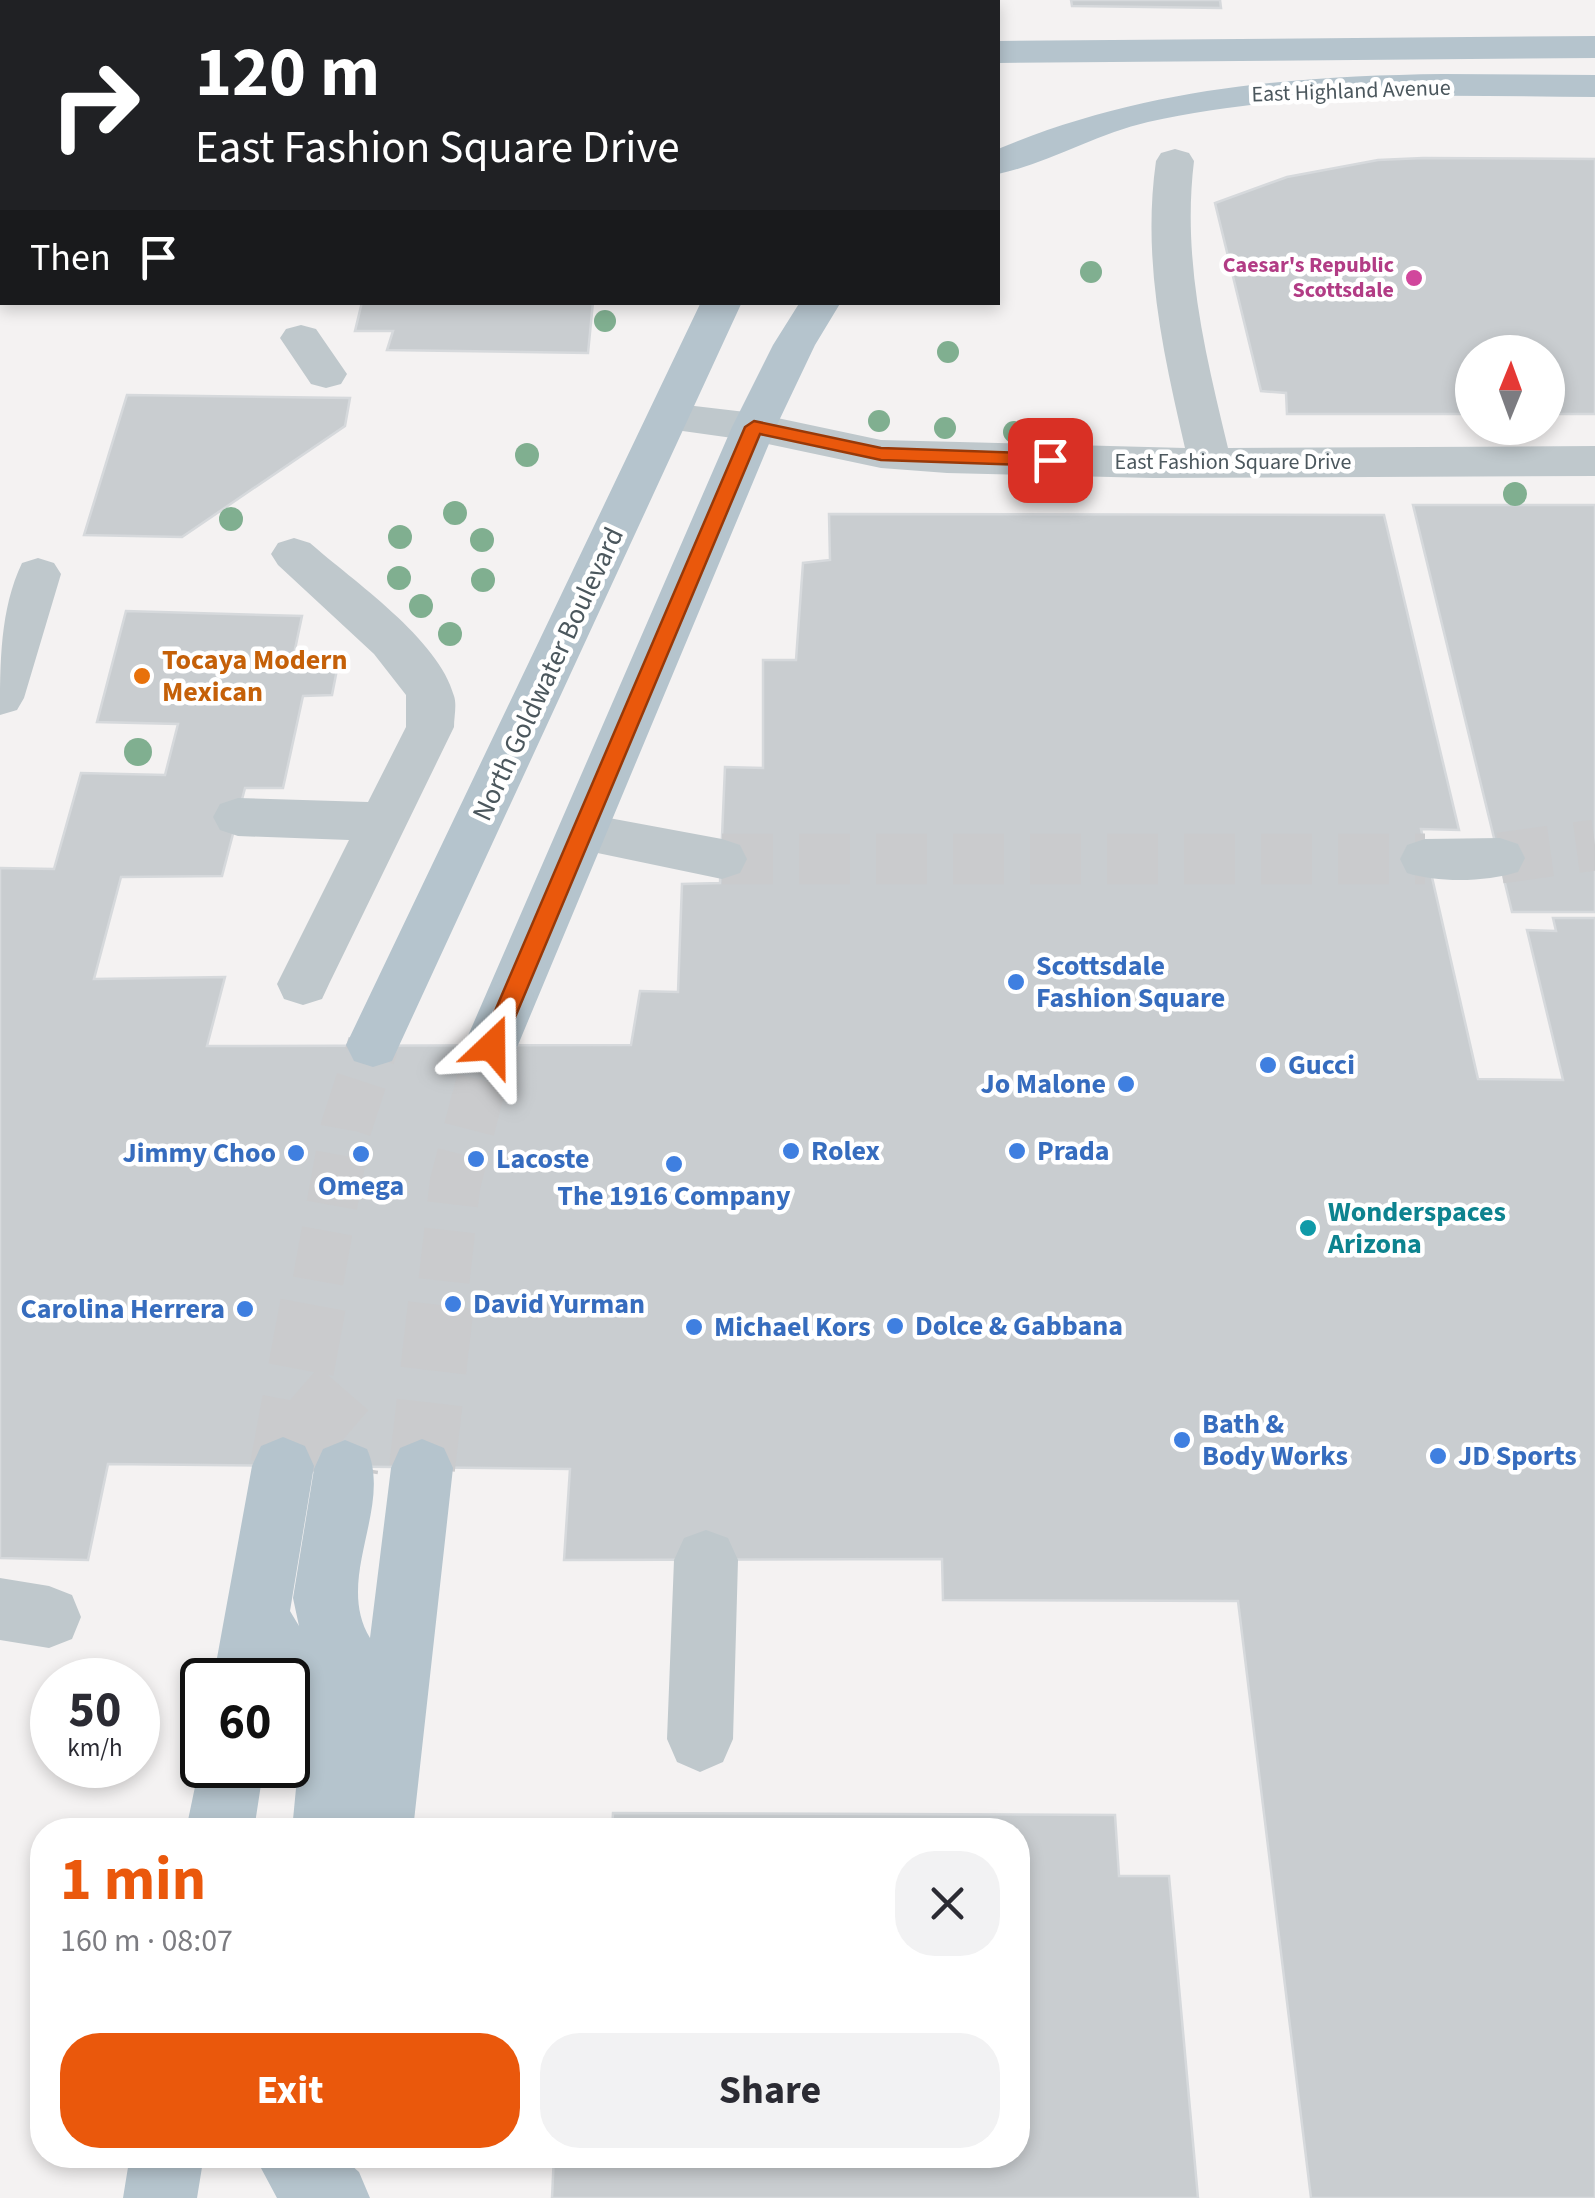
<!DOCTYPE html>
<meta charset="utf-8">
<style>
:root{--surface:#fff;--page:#f2f2f3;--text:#2b2b33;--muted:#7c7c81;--accent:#ea580c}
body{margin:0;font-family:"Source Sans 3",sans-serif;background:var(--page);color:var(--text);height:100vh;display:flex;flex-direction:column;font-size:38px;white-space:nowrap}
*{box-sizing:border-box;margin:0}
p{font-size:32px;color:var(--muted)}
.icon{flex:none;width:55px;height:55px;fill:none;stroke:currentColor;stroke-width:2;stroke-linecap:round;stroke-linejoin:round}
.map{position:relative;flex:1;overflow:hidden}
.drawer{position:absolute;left:30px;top:1818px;width:1000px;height:350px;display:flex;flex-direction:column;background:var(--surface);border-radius:40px;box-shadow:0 5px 15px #0003}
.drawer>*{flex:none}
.guide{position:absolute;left:0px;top:0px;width:1000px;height:305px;box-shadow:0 5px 15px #0003;background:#202124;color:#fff;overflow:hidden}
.needle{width:65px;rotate:1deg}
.fabs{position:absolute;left:1455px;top:335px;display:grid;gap:20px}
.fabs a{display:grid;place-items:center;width:110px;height:110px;border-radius:50%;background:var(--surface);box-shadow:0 5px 15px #0003;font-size:50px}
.speed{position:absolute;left:30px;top:1658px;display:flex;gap:20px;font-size:50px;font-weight:700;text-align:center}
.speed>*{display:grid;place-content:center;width:130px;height:130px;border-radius:50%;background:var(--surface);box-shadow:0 5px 15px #0003;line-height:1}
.speed small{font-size:25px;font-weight:400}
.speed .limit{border:5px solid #111;border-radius:15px;background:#fff;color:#111}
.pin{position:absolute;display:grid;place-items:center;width:85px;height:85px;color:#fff;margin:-42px;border-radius:20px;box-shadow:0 5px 15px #0006}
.me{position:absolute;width:110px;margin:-55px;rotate:23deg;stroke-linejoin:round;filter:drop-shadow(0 0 8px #0008)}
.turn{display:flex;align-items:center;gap:35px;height:210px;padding:0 30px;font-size:45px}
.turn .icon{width:130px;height:130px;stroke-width:2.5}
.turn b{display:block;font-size:70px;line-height:85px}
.then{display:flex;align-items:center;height:95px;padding:0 30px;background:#0003;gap:20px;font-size:38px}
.round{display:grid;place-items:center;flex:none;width:105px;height:105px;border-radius:40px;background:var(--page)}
.headline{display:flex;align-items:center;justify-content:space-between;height:170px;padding:0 30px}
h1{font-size:60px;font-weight:700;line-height:75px;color:var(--accent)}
.action{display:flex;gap:20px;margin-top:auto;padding:20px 30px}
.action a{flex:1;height:115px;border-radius:40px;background:var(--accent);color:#fff;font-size:40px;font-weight:700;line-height:115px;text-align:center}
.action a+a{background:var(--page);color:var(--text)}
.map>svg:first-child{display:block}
</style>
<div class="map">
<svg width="1595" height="2198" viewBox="0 0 1595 2198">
<rect width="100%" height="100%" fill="#f4f2f2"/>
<path fill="#c9cdd0" stroke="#d6d9dc" stroke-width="2.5" d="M34,0h116l-117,2z
M230,0h116l-117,2z
M529,0h103l-103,2z
M1071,0h149l1,8 -149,-2z
M1423,158l172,1v255h-47v-62h-76v62h-185l-1,-21 -25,-2 -46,-188 72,-26 91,-17z
M362,302h231l-5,51 -201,-3 6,-19h-38z
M127,395l223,3 -5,28 -163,111 -98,-2z
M1413,505h182v407h-83z
M829,514l555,1 75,315 -38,-1 57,250 85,1 -36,-150 29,1 -3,-13h42v1280h-284l-73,-597 -295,-1 -1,-41 -378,1 6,-91 -462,-5 -20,96 -88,-2v-690l54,1 27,-96 84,2 13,-51 -81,-2 29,-111 176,5 -8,38h46l-8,41 -29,1 -20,92h-38l-23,88 -101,1 -27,102 131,-2 -18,69 424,-1 9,-54 38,1 4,-108 38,-1 5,-116 38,1v-108h33l7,-97 27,-3z
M613,1813l502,2 4,61h50l29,322h-646l2,-43h464v-325h-406z"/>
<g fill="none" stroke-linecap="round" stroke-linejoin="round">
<path stroke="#cacbcd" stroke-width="51" stroke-dasharray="51 26" stroke-linecap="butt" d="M1500,858l95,-13
M722,859h703"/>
<path stroke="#cacbcd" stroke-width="51" stroke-dasharray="51 26" stroke-linecap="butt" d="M318,1281l28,-153 27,-83
M444,1281l11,-97 36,-139"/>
<path stroke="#cacbcd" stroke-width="66" stroke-dasharray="66 32" stroke-linecap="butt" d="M297,1392l53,46 -5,31
M283,1466l35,-188
M422,1468l22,-190"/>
<path fill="#bfc8cc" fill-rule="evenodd" d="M425,0h36v2h-35z
M691,0h36v2h-35z
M0,78h2v22h-2z
M1175,149l14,4 5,8c-12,99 11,191 34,287l367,-2v30l-442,2 -206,-5 -66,-5 -127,-27 -100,-14 -6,-10 6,-10 15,-4 85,10 127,27 304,8c-22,-96 -43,-188 -29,-287l5,-8z
M301,325l15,4 31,45 -6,10 -15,4 -15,-4 -31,-46 6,-9z
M294,538l16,5c43,38 129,96 144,153 3,9 0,21 0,31l-125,257 -7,15 -19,6 -19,-6 -7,-15 72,-144 -111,-4 -18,-6 -7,-13 7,-13 18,-6 130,4 38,-75v-32l-32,-41 -96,-89 -7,-11 7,-11z
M38,558l16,5 7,11 -37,124 -7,12 -17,5c0,-52 0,-106 22,-152z
M582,813l140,26 18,6 7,14 -7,14 -18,6 -158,-33 -7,-14 7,-14z
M1500,838l18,6 7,14 -7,14c-32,10 -79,11 -111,1l-7,-14 7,-14 18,-6z
M706,1530l22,8 10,22 -5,179 -10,23 -23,10 -23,-10 -10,-23 7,-179 10,-22z
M0,1578l49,8 23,9 9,22 -9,22 -23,9 -49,-8z"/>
<path fill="#b5c4cd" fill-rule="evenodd" d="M1595,36v22l-597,5v-22z
M1443,74l152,1v22c-149,-1 -301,-8 -447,25 -52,12 -102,42 -150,52v-25c143,-60 290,-73 445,-75z
M701,302h41l-350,759 -19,6 -19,-6 -8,-16z
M800,302h41l-26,43 -39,82 -258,618 -8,16 -19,6 -19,-6 -8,-16 268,-618 41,-82z
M283,1437l22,9 9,20 -24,145 9,15 -6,-28 21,-129 9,-20 22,-9 22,9c26,58 -33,130 3,189l21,-170 9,-20 22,-9 22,9 9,20 -40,362h-121l7,-73 -11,-27v-50h-75l39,-214 9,-20z
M202,1753v12h62l-10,65h-68z
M130,2155h74l-7,43h-74z
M254,2155h86l19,17 11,26h-93z"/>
</g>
<g fill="#80af90">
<circle cx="1091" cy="272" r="11"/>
<circle cx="605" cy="321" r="11"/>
<circle cx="948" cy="352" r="11"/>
<circle cx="879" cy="421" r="11"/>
<circle cx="945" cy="428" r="11"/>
<circle cx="1014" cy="432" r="11"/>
<circle cx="527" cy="455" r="12"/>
<circle cx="1515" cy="494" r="12"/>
<circle cx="455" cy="513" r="12"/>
<circle cx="231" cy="519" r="12"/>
<circle cx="400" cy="537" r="12"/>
<circle cx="482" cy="540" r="12"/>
<circle cx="399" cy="578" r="12"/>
<circle cx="483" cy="580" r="12"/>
<circle cx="421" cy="606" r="12"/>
<circle cx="450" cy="634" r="12"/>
<circle cx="138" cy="752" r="14"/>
</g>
<path fill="#ea580c" stroke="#983908" stroke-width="2.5" d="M754,421l127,27 169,6 9,6 -9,6 -169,-6 -121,-26 -257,612 -11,9 -8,-3 -4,-6 265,-619z"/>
<circle fill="#d1479c" stroke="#fff" stroke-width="4" cx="1414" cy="278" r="10"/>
<circle fill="#e8710a" stroke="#fff" stroke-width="4" cx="142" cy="676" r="10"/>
<g fill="#3f7fe0" stroke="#fff" stroke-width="4">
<circle cx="1016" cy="982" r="10"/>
<circle cx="1268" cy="1065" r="10"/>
<circle cx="1126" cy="1084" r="10"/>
<circle cx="791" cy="1151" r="10"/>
<circle cx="1017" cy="1151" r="10"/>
<circle cx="296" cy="1153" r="10"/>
<circle cx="361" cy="1154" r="10"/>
<circle cx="476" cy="1159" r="10"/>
<circle cx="674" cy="1164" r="10"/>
<circle cx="453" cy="1304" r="10"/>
<circle cx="245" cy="1309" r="10"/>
<circle cx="895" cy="1326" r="10"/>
<circle cx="694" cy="1327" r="10"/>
<circle cx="1182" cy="1440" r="10"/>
<circle cx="1438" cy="1456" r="10"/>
</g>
<circle fill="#0f9aa8" stroke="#fff" stroke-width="4" cx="1308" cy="1228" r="10"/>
<g text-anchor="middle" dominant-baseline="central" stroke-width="9" stroke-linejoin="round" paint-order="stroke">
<g font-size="22" fill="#4b575d" stroke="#fff">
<text transform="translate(1351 91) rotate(-2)">East Highland Avenue</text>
<text x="1233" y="462">East Fashion Square Drive</text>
</g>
<g font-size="22" font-weight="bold" fill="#b23c85" stroke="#fff" text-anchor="end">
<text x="1394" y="265">Caesar's Republic<tspan x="1394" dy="25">Scottsdale</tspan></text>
</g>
<g font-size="28" font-weight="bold" fill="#c56008" stroke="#fff" text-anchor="start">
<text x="162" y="660">Tocaya Modern<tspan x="162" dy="32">Mexican</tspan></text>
</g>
<g font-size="28" fill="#4b575d" stroke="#fff">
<text transform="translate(548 674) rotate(-65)">North Goldwater Boulevard</text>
</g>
<g font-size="28" font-weight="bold" fill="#366cbe" stroke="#fff" text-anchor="start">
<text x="1036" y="966">Scottsdale<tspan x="1036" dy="32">Fashion Square</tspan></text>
<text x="1288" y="1065">Gucci</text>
<text x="1106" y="1084" text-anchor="end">Jo Malone</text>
<text x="811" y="1151">Rolex</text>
<text x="1037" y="1151">Prada</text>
<text x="276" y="1153" text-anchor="end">Jimmy Choo</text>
<text x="496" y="1159">Lacoste</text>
<text x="361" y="1186" text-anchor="middle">Omega</text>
<text x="674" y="1196" text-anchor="middle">The 1916 Company</text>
<text x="473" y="1304">David Yurman</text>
<text x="225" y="1309" text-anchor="end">Carolina Herrera</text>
<text x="915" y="1326">Dolce &amp; Gabbana</text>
<text x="714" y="1327">Michael Kors</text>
<text x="1202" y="1424">Bath &amp;<tspan x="1202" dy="32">Body Works</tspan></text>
<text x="1458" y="1456">JD Sports</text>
</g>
<g font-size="28" font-weight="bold" fill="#0d838f" stroke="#fff" text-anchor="start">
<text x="1328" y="1212">Wonderspaces<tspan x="1328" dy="32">Arizona</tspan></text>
</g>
</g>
</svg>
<div class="fabs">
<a><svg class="needle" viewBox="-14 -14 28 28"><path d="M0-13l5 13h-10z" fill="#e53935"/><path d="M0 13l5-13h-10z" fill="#7c7c81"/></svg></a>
</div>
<div class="speed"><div>50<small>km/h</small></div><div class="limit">60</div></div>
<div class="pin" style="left:1050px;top:460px;background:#d93025"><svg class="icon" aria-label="arrive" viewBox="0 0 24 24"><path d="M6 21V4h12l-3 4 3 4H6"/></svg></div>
<svg class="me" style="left:492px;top:1046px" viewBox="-20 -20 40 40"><path d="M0-17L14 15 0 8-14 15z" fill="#ea580c" stroke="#fff" stroke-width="4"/></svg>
<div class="guide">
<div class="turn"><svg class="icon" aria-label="right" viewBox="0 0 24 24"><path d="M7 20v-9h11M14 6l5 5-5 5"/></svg><div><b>120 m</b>East Fashion Square Drive</div></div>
<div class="then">Then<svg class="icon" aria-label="arrive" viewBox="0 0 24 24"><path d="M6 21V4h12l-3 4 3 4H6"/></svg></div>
</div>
<section class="drawer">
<div class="headline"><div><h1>1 min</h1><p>160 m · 08:07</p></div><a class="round"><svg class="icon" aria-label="close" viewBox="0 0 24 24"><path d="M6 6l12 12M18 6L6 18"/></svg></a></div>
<div class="action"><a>Exit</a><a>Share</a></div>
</section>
</div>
